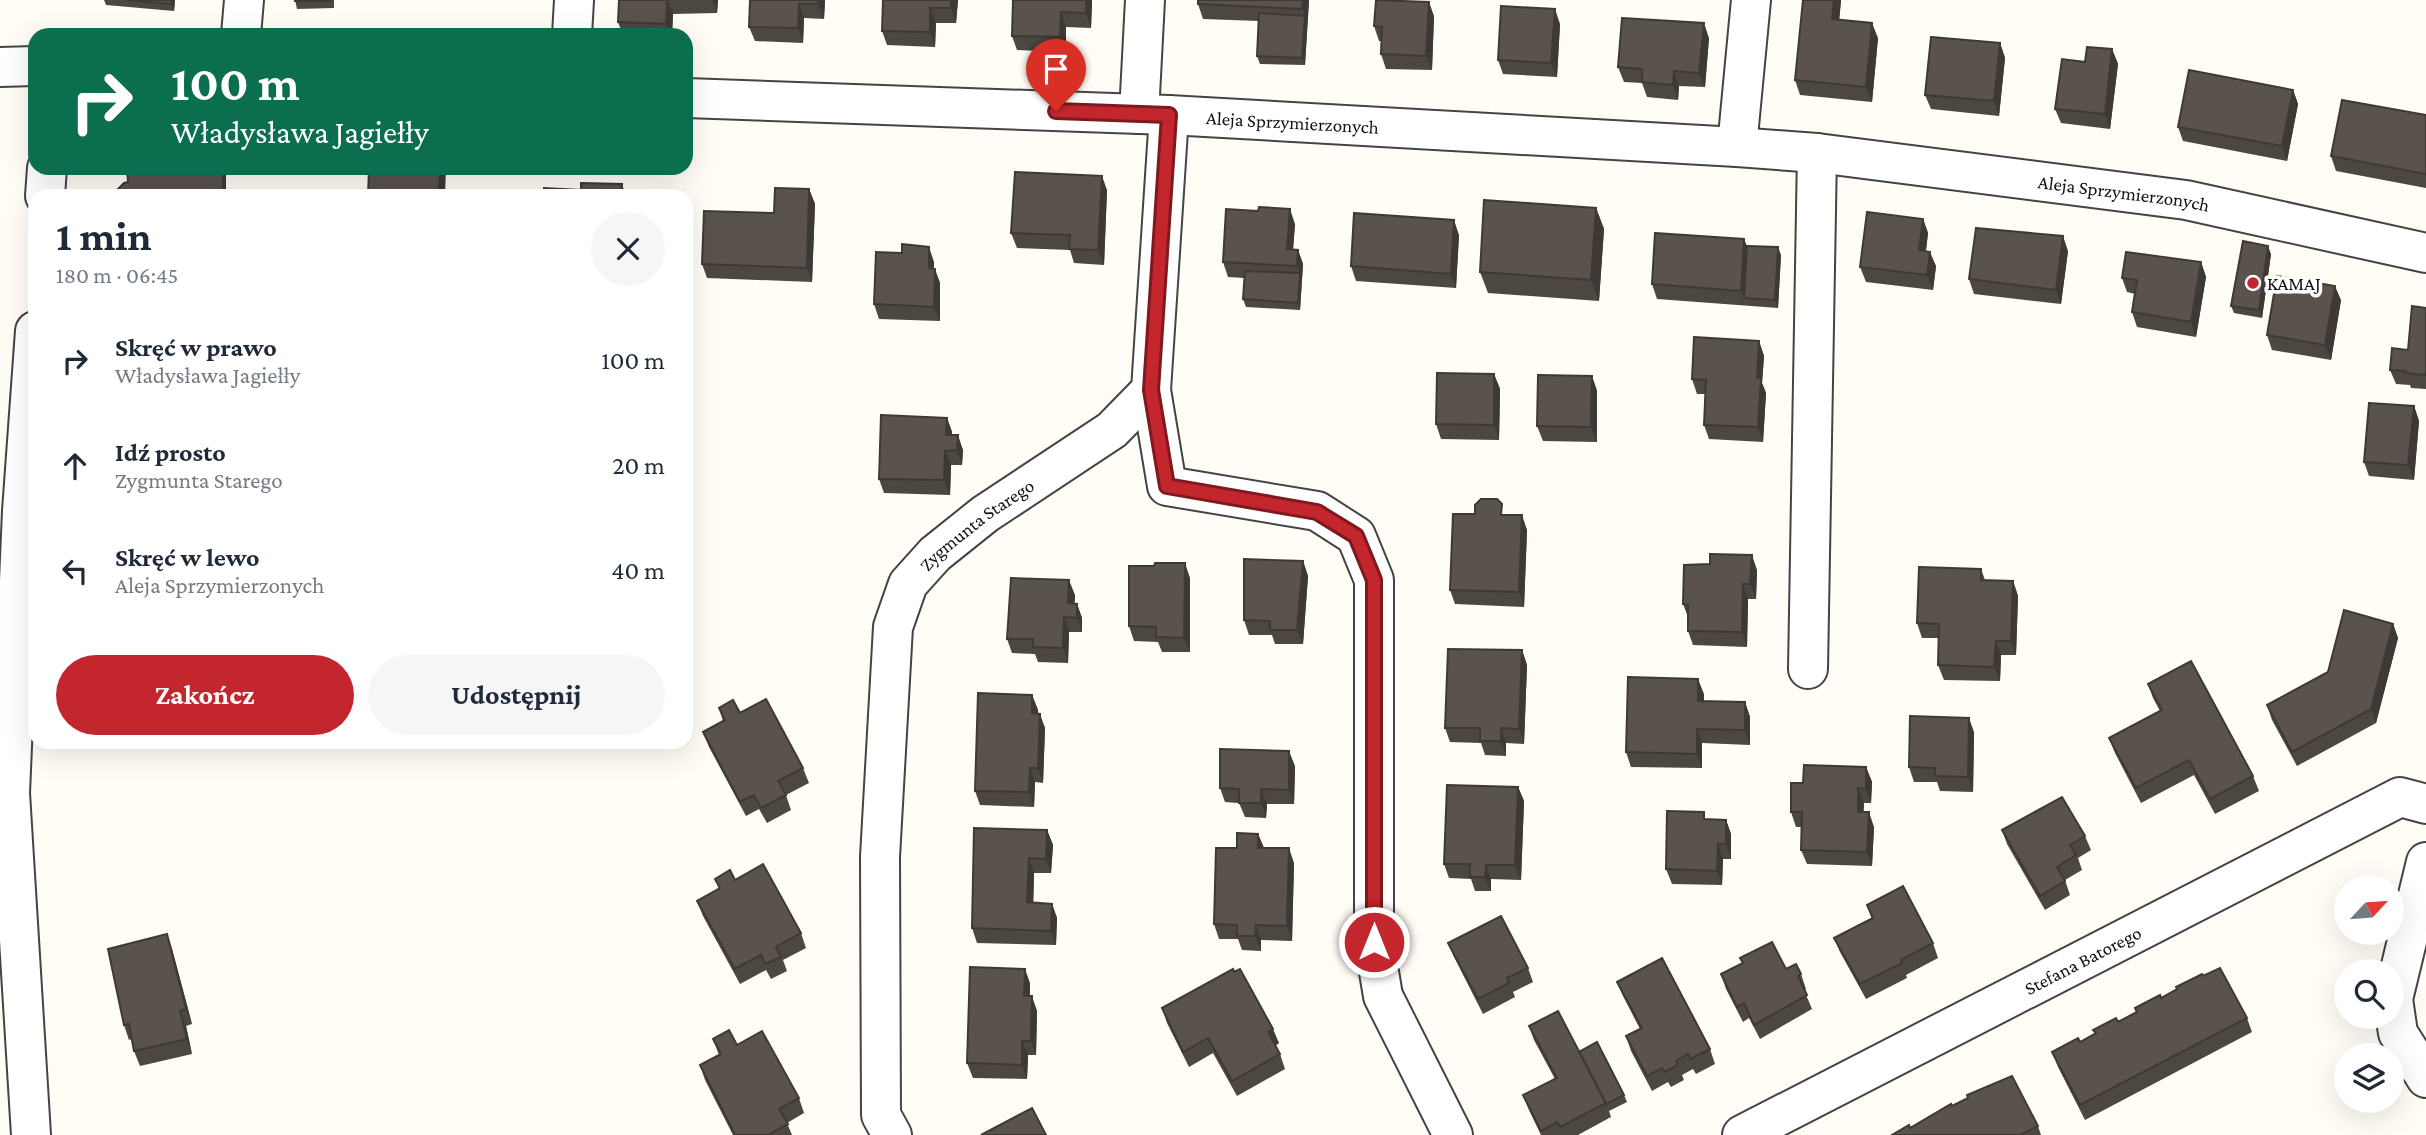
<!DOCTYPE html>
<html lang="pl">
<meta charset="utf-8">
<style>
:root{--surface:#fff;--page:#f6f6f7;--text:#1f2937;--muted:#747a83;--accent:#c4262e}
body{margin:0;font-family:"Crimson Pro",serif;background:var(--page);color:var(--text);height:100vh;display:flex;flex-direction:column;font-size:26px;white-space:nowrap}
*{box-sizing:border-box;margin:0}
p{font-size:23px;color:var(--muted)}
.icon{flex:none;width:38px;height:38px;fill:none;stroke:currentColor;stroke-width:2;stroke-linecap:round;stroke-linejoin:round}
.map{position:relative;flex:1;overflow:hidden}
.sheet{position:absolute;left:28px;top:189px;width:665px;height:560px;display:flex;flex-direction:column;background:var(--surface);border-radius:21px;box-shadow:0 7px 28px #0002}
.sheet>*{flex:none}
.banner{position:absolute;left:28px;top:28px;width:665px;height:147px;border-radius:21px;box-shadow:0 7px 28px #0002;background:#0b6e4f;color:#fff;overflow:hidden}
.needle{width:46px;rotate:64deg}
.fabs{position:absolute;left:2334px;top:875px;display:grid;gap:14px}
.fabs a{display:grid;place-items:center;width:70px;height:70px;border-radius:50%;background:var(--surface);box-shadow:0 7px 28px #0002;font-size:35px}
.pin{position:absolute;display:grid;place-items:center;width:60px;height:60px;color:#fff;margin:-72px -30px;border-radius:50% 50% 50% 0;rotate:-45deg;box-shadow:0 0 7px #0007}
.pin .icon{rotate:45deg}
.me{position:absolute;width:77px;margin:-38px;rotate:0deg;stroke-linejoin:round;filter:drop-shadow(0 0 5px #0008)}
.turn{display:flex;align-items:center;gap:24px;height:147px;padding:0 28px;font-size:32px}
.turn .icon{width:91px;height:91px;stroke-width:2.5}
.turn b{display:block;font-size:49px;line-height:60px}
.round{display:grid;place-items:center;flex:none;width:74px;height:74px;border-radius:37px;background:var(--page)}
.headline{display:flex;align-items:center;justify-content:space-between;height:119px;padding:0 28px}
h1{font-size:42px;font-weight:700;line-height:52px}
.action{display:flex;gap:14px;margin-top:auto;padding:14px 28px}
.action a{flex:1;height:80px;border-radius:42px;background:var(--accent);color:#fff;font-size:28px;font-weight:700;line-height:80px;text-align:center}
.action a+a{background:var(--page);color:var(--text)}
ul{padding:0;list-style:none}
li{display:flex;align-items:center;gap:21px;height:105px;padding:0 28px}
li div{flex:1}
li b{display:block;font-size:26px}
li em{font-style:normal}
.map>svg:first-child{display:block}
</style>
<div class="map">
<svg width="2426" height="1135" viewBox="0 0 2426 1135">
<rect width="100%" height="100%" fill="#fffdf5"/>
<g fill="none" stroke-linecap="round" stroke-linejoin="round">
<g stroke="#444" stroke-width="42">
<g id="minor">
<path d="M241,35l3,-35"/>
<path d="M572,35l2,-35"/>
<path d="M0,67l35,-1"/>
<path id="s1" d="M686,98l483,17 568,32 80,6 369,47 240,53"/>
<path d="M1139,114l6,-114"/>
<path d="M1737,147l14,-147"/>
<path d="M45,196l2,-28"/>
<path d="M1151,390l16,96 150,25 39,25 18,44v362l9,54 70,139"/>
<path d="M1808,669l9,-516"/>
<path d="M2426,862l-33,137 5,34 28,45"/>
<path d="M31,1135l-21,-342 12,-282 13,-180"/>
<path id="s2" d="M892,1135l-11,-20 -1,-258 13,-230 15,-43 27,-30 50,-40 127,-84 39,-40 18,-275"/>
<path id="s3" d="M1742,1135l658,-338 26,7"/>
</g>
</g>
<use href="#minor" stroke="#fff" stroke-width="38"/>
</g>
<path fill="#4d4742" d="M104,0h71l-1,11 -68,-6z
M295,0h39v8l-37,1z
M619,0h99l-1,13 -44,1 -1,21h-49l-5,-13z
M750,0h75l-1,19 -20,-1 -1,25 -48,-2 -6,-14z
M883,0h75l-2,23h-20l-1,24 -48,-2 -5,-14z
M1013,0l79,2 -1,26 -25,-1v25l-49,-2 -5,-14z
M1198,0h111l-4,65 -45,-1 -3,-8 2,-35 -56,-2 -5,-15z
M1841,0l-2,20 39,18 -6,64 -72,-7 -5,-15z
M1434,16l-2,54 -46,-1 -5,-15v-13h-2l-5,-15z
M1560,24l-3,53 -54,-3 -5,-14z
M1709,38l-4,49 -26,-1 -1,14 -31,-3 -5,-14 -18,-1 -6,-15z
M2000,43l5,15 -6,58 -68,-7 -6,-14z
M2112,49l6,15 -8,65 -49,-6 -6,-14 30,-47z
M2293,90l5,14 -11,57 -104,-20 -5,-14z
M2426,115v73l-90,-17 -5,-15z
M809,189l6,15 -3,78 -105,-4 -5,-14z
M1107,190l-3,75 -30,-2 -4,-13 -53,-2 -6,-15z
M1596,208l8,21 -5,72 -111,-8 -8,-21z
M1923,219l5,14 -2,18 10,15 -3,24 -67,-8 -6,-15z
M1295,224l-2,25 5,1 5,14 -3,46 -54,-3 -3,-8 1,-21 -16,-1 -5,-15z
M1459,235l-3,53 -100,-7 -5,-15z
M1747,246l34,9 -3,53 -121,-9 -5,-15z
M2068,251l-7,53 -87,-10 -5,-15z
M2271,254l-9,64 -28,-5 -3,-7z
M934,262v6l6,15v38l-61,-2 -5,-15z
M2201,262l5,15 -10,60 -59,-10 -5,-15 3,-18 -8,-2 -5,-14z
M2341,300l-10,60 -59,-10 -5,-15z
M2426,308v81l-15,-1 -1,-3 -14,-1 -6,-14 18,-20z
M1759,341l5,15 -2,27 4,10 -3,49 -54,-3 -5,-14 1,-31h-8l-5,-15z
M1494,374l6,15 -1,51 -58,-1 -5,-15z
M1592,376l5,15v51l-54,-1 -6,-15z
M2414,406l5,15 -5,59 -45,-4 -5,-14z
M947,418l5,14v3l11,15 -1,15h-11l-1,30 -66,-2 -5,-14z
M1505,515l22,15 -3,77 -69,-3 -5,-14z
M1303,561l5,15 -5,68h-28l-3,-9h-23l-5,-15z
M1981,569l4,11 28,1 5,15 -2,59h-15l-1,26 -56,-1 -6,-15 1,-27h-17l-5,-15z
M1757,570l-1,29h-8l-1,48 -54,-2 -5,-14v-14l-5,-13z
M1190,578v74h-28l-4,-10 -24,-1 -5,-15z
M1075,595l-1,9h3l5,14v14h-13l-1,31 -30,-1 -3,-8 -23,-1 -5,-14z
M2393,624l5,14 -22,85 -79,43 -25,-46 -5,-15 61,-33z
M1522,650l5,15 -3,79 -18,-1v13l-21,-1 -4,-12 -31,-1 -5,-14z
M2148,684l105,92 6,15 -44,23 -21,-39 -53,28 -26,-50 -6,-15 51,-27 -7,-13z
M1704,694v7l41,1 5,15v28l-48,-2v25l-71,-1 -5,-15z
M1032,695l6,15v4l7,14 -2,55 -8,-1 -1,25 -54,-2 -5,-14z
M719,708l21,5 63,55 6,15 -23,12 5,15 -24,13 -8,-14 -13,7 -37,-69 -6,-15 20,-11z
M1974,732l-1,60 -33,-1 -3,-9h-23l-5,-15z
M1295,766l-1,38h-27l-1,14 -21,-1 -6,-14 -14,-1 -5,-14z
M1866,767l6,15 -1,21h-7l-1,9 11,15 -2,39 -65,-2 -6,-14 1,-23h-6l-5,-15 12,-29z
M1518,787l6,14 -3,79 -30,-1v12h-16l-4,-12 -22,-1 -5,-14z
M1707,819l19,1 5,14v25h-8l-1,26 -50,-1 -6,-15z
M1047,830l6,15 -2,28h-17l-1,30 19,1 5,14 -1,27 -79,-2 -5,-15z
M2002,830l83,6 6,14 -13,8 4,12 -17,10 5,15 -25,15 -38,-66z
M1258,834l6,14 30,15 -2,78 -31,-1v11l-19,-1 -4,-11h-19l-5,-15 23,-76z
M715,879l20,1 66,53 5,15 -23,12 4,11 -16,8 -5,-9 -26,14 -37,-68 -6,-15 22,-12z
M1867,905l66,38 5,15 -32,17 1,3 -41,21 -26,-47 -6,-14 38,-19z
M167,934l5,15 20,75 -6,2 6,28 -52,12 -6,-15 -2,-12 -3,1 -5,-15z
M1448,943l80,25 5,14 -20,10 2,5 -32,17 -29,-57z
M1740,958l46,11 15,5 5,15 -2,1 8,19 -52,30 -11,-21 -6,4 -17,-33 -5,-15 21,-11z
M2203,976l44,42 5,14 -167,88 -27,-53 -6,-15 28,-10 15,-8 -2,-4 25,-8 18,-10 -1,-4 26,-10z
M1617,982l93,67 5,15 -19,10 -3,-5 -11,6 2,5 -13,7 -3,-5 -16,9 -21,-40 -5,-15 14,-7 -17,-33z
M1030,983v13l7,15 -1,44h-8l-1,24 -54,-1 -6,-15z
M1162,1008l117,35 -4,3 5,8 5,15 -48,27 -24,-43 -24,14 -22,-44z
M1529,1026l50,26 45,43 3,7 -18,9 2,6 -33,18h-37l-12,-25 -6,-15 32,-16 -21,-39z
M713,1039l24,6 62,53 5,15 -17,10 5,12h-59l-28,-55 -5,-15 19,-10z
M1952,1106l86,20 3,9h-149l18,-7z"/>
<path fill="#3f3936" d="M172,0h3l-1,11 -3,-7z
M667,0l6,14 -1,21h-2l-4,-11z
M712,0h6l-1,13z
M819,0h6l-1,19 -6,-15z
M951,0h7l-2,23 -5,-15z
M1086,0h6v2l-1,26 -5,-15z
M1303,0h6l-4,65 -3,-7 3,-42 -3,-7z
M1834,0h7l-3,34 -6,-15z
M1429,2l5,14 -2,54 -6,-14z
M799,4l5,14 -1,25 -5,-15z
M930,8l6,15 -1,24 -5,-15z
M1555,9l5,15 -3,53 -6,-14z
M1061,12l5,15v25l-6,-15z
M1704,23l5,15 -4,49 -6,-14z
M1872,23l6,15 -6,64 -6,-15z
M2000,43l5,15 -6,58 -5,-15z
M2112,49l6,15 -8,65 -5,-15z
M1674,71l5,15 -1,14 -5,-15z
M2293,90l5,14 -11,57 -5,-15z
M223,168h3v28h-3z
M440,168h6l-1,28h-6z
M1102,176l5,14 -3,75 -6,-15z
M622,184l4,12h-5z
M809,189l6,15 -3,78 -5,-14z
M1596,208l8,21 -5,72 -8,-21z
M1290,209l5,15 -3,40 -5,-15z
M1923,219l5,14 -4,32 -5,-15z
M1454,220l5,15 -3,53 -5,-14z
M2063,236l5,15 -7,53 -5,-14z
M1744,239l6,14 -6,45 -3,-7z
M2268,246l3,8 -9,64 -3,-8z
M929,247l5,15v21l-5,-15z
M1778,247l3,8 -3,53 -3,-8z
M1298,250l5,14 -3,46 -2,-7 2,-30 -3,-7z
M1930,252l6,14 -3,24 -6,-15z
M2201,262l5,15 -10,60 -5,-15z
M935,269l5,14v38l-6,-14z
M2335,286l6,14 -10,60 -6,-15z
M1759,341l5,15 -2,27 4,10 -3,49 -5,-15 -1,-49z
M1494,374l6,15 -1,51 -5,-15z
M1592,376l5,15v51l-6,-15z
M2414,406l5,15 -5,59 -6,-15z
M947,418l5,14 -1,17 -5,-14z
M958,435l5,15 -1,15 -5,-15z
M945,451l6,14 -1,30 -6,-15z
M1522,515l5,15 -3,77 -5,-15z
M1752,555l5,15 -1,29 -6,-15z
M1303,561l5,15 -5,68 -6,-14z
M1185,563l5,15v74l-6,-14z
M1069,580l6,15 -1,23 -6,-15z
M2013,581l5,15 -2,59 -5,-14z
M1743,584l5,15 -1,48 -5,-15z
M1077,604l5,14v14l-5,-14z
M1064,617l5,15 -1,31 -5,-15z
M2393,624l5,14 -22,85 -5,-14z
M1996,641l5,14 -1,26 -6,-14z
M1522,650l5,15 -3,79 -5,-15z
M1698,679l6,15 -1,21 -5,-14z
M1032,695l6,15 -1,18 -5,-15z
M1745,702l5,15v28l-5,-15z
M1040,714l5,14 -2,55 -5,-15z
M1969,718l5,14 -1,60 -5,-15z
M1501,728l5,15v13l-5,-15z
M1697,729l5,14v25l-5,-14z
M1289,751l6,15 -1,38 -5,-14z
M1866,767l6,15 -1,21 -5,-14z
M1030,768l5,14 -1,25 -5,-15z
M1518,787l6,14 -3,79 -6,-15z
M1858,788l6,15 -1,23 -5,-14z
M1261,789l6,15 -1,14 -5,-15z
M1869,812l5,15 -2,39 -5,-14z
M1726,820l5,14v25l-5,-15z
M1047,830l6,15 -2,28 -5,-14z
M1258,834l6,14h-6z
M1718,844l5,15 -1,26 -5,-14z
M1289,848l5,15 -2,78 -5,-15z
M1029,858l5,15 -1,44 -6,-15z
M1486,865l5,14v12l-6,-14z
M1052,904l5,14 -1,27 -5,-14z
M1256,925l5,15v11l-6,-15z
M167,934l5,15 20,75 -6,-15z
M1025,969l5,14 -1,27 -5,-14z
M1032,996l5,15 -1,44 -5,-14z
M180,1011l6,15 6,28 -5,-15z
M1273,1029l6,14 -6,4 -5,-15z
M1022,1041l6,14 -1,24 -5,-14z"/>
<path fill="#5a524d" stroke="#3f3936" stroke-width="2" d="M127,0h45l-1,4z
M295,0h36v1h-36z
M619,0h48l-1,24 -48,-2z
M750,0h69l-1,4h-19l-1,24 -49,-1z
M883,0h68v8h-21v24l-48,-1z
M1013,0h73v13l-25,-1 -1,25 -48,-1z
M1198,0h105l-1,9 -104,-5z
M1376,0l53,2 -3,54 -45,-2 1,-27 -8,-1z
M1803,0h31l-2,19 40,4 -6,64 -71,-7z
M1501,6l54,3 -4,54 -53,-3z
M1259,13l46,3 -3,42 -45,-2z
M1622,18l82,5 -5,50 -25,-2 -1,14 -31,-3v-13l-24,-2z
M1931,37l69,6 -6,58 -69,-6z
M2087,47l25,2 -7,65 -50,-5 7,-50 23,3z
M2189,70l104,20 -11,56 -104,-19z
M2342,100l84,15v59l-95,-18z
M127,168h96v28h-105l-1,-6 7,-7 4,-1z
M369,168h71l-1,28h-71z
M1015,172l87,4 -4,74 -29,-1 1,-14 -59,-2z
M581,183l41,1 -1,12h-77v-8l37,2z
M775,188l34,1 -2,79 -105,-4 2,-53 70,2z
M1484,200l112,8 -5,72 -111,-8z
M1259,207l31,2 -3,40 11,1 -1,16 -74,-4 3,-53 32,2z
M1867,212l56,7 -4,31 11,2 -3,23 -67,-8z
M1354,213l100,7 -3,54 -100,-8z
M1976,228l87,8 -7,54 -87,-11z
M1655,233l89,6 -3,52 -89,-7z
M2243,241l25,5 -9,64 -28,-4z
M902,244l27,3v21l6,1 -1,38 -60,-3 2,-52 26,1z
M1747,246l31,1 -3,53 -31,-2z
M2126,252l75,10 -10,60 -59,-10 5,-32 -15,-2z
M1245,271l55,2 -2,30 -55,-4z
M2277,276l58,10 -10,59 -58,-10z
M2412,306l14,2v67l-21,-2 1,-2 -16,-1 2,-22 16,2z
M1694,337l65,4 -2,37h4l-3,49 -54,-2 2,-45 -14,-1z
M1437,373l57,1v51l-58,-1z
M1538,375l54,1 -1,51 -54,-1z
M2369,403l45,3 -6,59 -44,-3z
M881,415l66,3 -1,17h12l-1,15 -12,1 -1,29 -65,-1z
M1481,499h16l5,5 -1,11h21l-3,77 -69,-2 3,-76h22v-9z
M1710,554l42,1 -2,29h-7l-1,48 -54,-1v-26l-5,-1 1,-39 26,-1z
M1244,559l59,2 -6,69h-27v-9l-26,-1z
M1155,563h30l-1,75 -28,-1v-10l-27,-1v-60h25z
M1919,567l62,2v11l32,1 -2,60h-15l-2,26 -56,-2 1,-41 -22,-1z
M1011,578l58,2 -1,23 9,1v14l-13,-1 -1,31 -30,-1v-8h-26z
M2344,610l49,14 -22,85 -79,43 -25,-47 61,-33z
M1448,649l74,1 -3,79 -18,-1v13h-21v-13h-35z
M2191,661l62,115 -43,23 -21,-39 -53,28 -27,-50 53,-28 -14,-26z
M1628,677l70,2v22l47,1v28l-48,-1v25l-71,-2z
M978,693l54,2v18l8,1 -2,54h-8l-1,24 -54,-1z
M766,699l37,69 -25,13 8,14 -25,13 -7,-13 -14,7 -37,-70 22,-12 -6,-12 14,-8 7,13z
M1910,716l59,2 -1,59 -33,-1v-8l-26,-1z
M1220,749l69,2v39l-28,-1v14h-22v-14l-19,-1z
M1804,765l62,2v22l-8,-1v24h11l-2,40 -66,-2 1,-38h-11v-29h12z
M1447,785l71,2 -3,78h-29l-1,12h-15v-13h-26z
M2062,797l23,39 -15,9 6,10 -19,12 8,14 -25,15 -38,-66z
M1667,811l37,1v7l22,1v24h-8l-1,27 -51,-2z
M974,828l73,2 -1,29 -17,-1 -2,44 25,2 -1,27 -79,-3z
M1237,833l21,1v14h31l-2,78 -31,-1 -1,11h-18v-11l-23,-1 2,-76h21z
M763,864l38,69 -25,14 5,10 -16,7 -4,-9 -26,14 -38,-68 23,-13 -5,-9 15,-9 5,10z
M1903,886l30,57 -32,17 1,3 -42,21 -26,-46 39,-20 -6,-13z
M1501,916l27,52 -21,10 2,5 -31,16 -30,-56z
M167,934l19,75 -6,2 7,28 -53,12 -5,-27 -5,1 -16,-76z
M1772,942l14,27 10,-5 5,10 -3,2 9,19 -53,30 -10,-22 -7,4 -16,-33 22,-11 -3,-5z
M1662,958l48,91 -20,10 -2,-5 -12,7 2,4 -13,7 -3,-4 -15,8 -21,-40 16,-8 -25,-46z
M970,967l55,2 -1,27h8l-1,45h-9v24l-55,-2z
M2220,968l27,50 -167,87 -28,-53 26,-14 2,4 16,-9 -3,-3 23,-12 2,4 19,-10 -2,-4 25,-13 1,3 16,-9 -1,-2 26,-13 1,2z
M1233,969l1,3 6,-3 33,60 -5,3 12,22 -48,27 -24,-43 -25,14 -21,-44z
M1558,1011l48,92 -46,24 -3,-5 -16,9 -18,-36 34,-17 -28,-52z
M729,1030l8,15 25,-14 37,67 -20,11 9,15 -20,11h-33l-35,-70 21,-11 -8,-15z
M1597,1042l27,53 -18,9 -27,-52z
M2012,1076l26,50 -18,9h-128l17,-10 1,3 41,-24 1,2 16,-8 -1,-3z
M1032,1108l14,27h-65z"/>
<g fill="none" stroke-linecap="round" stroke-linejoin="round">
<g stroke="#7f191e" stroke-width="18">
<path id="route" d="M1056,111l113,4 -18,275 16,96 150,26 39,24 18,44v362"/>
</g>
<use href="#route" stroke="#c4262e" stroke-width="12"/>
</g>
<circle fill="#c4262e" stroke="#fff" stroke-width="2.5" cx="2253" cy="283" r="7"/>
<g text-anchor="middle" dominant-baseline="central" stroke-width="7" stroke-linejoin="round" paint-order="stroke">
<g font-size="19" fill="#111" stroke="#fff">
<text stroke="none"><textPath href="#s1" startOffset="607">Aleja Sprzymierzonych</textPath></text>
<text stroke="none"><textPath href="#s1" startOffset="1442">Aleja Sprzymierzonych</textPath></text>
<text stroke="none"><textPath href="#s2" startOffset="648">Zygmunta Starego</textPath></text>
<text stroke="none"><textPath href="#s3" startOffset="383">Stefana Batorego</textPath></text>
</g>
<g font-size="19" fill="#111" stroke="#fff" text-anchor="start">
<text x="2267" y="283">KAMAJ</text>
</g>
</g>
</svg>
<div class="fabs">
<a><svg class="needle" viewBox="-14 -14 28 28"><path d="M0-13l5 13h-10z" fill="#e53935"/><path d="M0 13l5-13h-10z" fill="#747a83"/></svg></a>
<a><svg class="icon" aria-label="search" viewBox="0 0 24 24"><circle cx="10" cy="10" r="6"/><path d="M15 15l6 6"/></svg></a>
<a><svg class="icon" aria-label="layers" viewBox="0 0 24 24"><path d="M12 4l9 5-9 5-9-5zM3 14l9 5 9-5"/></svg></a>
</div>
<div class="pin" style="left:1056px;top:111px;background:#d93025"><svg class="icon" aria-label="arrive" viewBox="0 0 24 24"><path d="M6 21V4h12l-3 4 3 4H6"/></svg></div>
<svg class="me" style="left:1374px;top:942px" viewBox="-20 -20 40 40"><circle r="17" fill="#c4262e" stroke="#fff" stroke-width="3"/><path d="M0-11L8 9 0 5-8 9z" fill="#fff"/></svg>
<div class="banner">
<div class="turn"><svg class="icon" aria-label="right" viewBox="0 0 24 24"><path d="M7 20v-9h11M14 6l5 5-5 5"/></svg><div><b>100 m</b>Władysława Jagiełły</div></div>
</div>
<section class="sheet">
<div class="headline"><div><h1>1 min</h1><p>180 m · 06:45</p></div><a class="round"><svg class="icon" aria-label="close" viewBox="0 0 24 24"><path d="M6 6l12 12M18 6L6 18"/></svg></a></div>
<ul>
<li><svg class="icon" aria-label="right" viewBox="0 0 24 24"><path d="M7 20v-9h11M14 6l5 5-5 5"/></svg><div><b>Skręć w prawo</b><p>Władysława Jagiełły</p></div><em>100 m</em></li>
<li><svg class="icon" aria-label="ahead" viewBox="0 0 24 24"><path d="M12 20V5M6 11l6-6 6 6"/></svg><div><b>Idź prosto</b><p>Zygmunta Starego</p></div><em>20 m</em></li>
<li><svg class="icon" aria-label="left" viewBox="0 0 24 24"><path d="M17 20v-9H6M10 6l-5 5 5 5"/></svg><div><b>Skręć w lewo</b><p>Aleja Sprzymierzonych</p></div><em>40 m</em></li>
</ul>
<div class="action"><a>Zakończ</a><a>Udostępnij</a></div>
</section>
</div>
